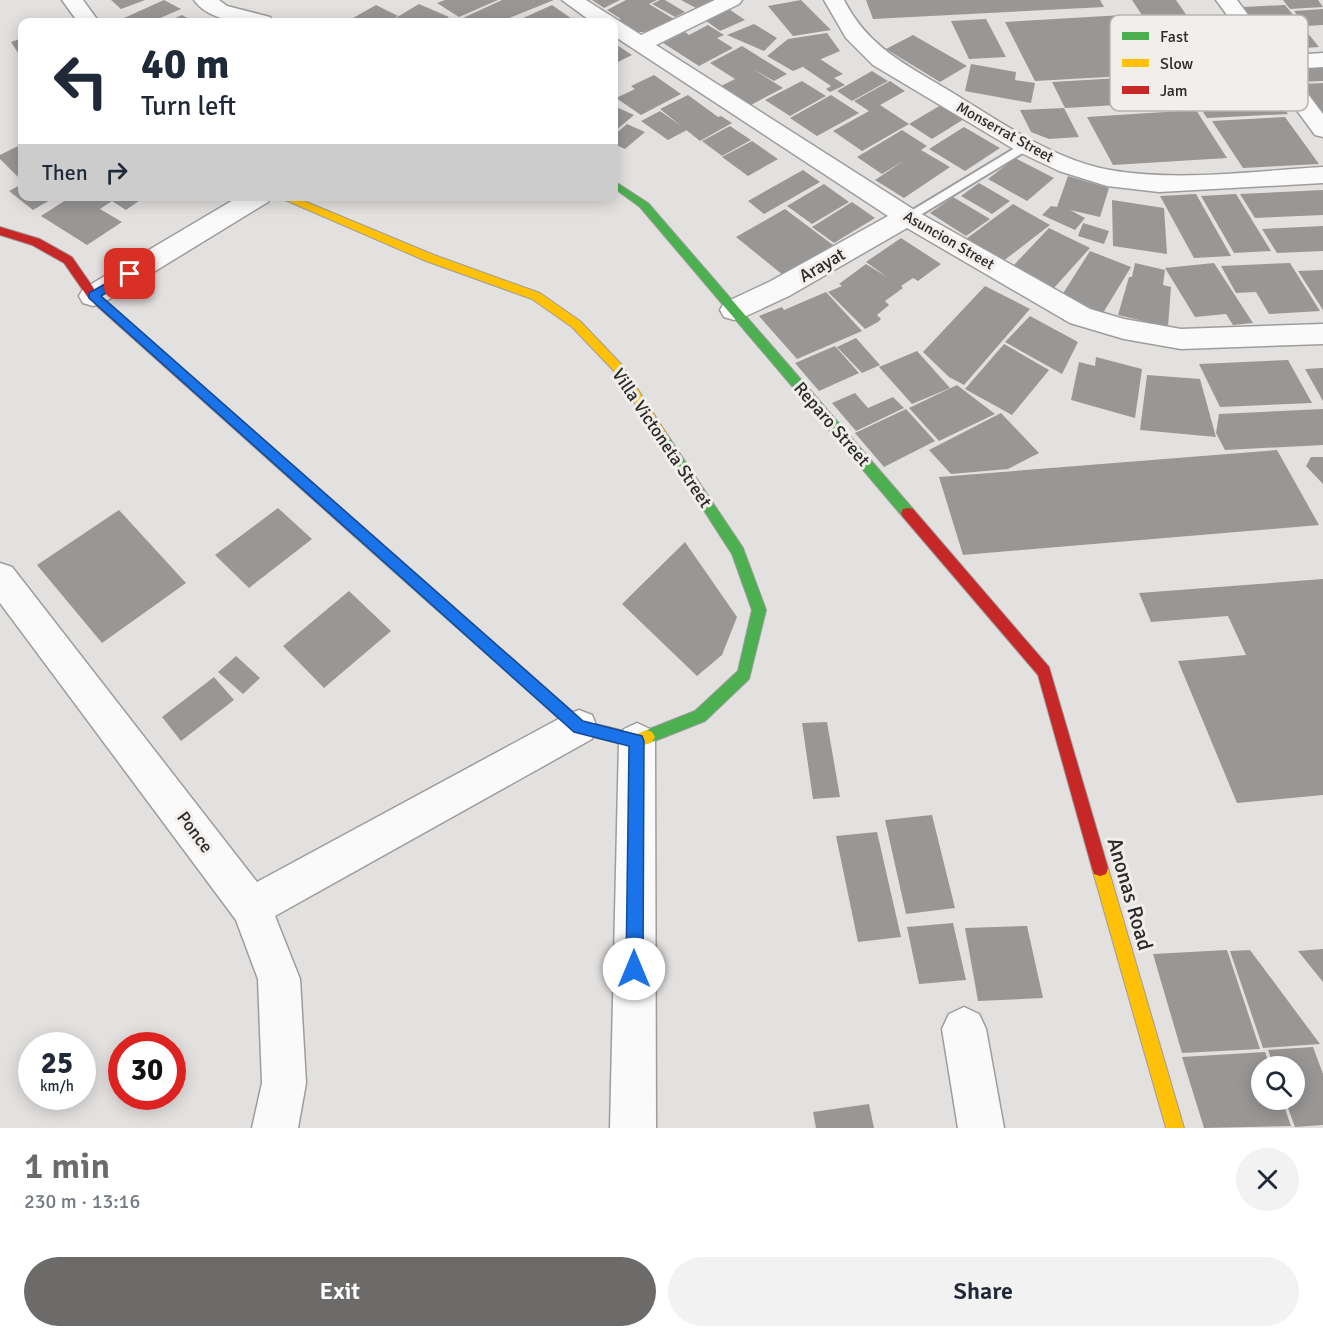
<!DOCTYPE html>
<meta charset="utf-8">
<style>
:root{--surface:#fff;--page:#f2f2f3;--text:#1f2937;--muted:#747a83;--accent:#6c6b69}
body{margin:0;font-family:Signika,sans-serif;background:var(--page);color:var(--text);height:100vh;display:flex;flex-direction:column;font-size:22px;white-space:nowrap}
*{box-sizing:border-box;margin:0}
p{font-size:20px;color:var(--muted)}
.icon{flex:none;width:33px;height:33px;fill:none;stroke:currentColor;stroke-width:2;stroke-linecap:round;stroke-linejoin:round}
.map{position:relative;height:1128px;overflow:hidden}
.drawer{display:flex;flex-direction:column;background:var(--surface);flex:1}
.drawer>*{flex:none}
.top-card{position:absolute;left:18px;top:18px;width:600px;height:183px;border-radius:12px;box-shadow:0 3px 15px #0003;background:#fff;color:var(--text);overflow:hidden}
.controls{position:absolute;left:1251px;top:1056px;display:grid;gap:12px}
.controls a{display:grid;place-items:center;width:54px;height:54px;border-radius:50%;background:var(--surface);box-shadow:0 3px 15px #0003;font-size:30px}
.speed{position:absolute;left:18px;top:1032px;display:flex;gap:12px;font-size:30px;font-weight:700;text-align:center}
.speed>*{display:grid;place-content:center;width:78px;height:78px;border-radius:50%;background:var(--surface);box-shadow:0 3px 15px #0003;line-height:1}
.speed small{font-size:15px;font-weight:400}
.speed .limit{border:9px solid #d22;background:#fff;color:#111}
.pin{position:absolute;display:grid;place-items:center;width:51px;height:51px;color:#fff;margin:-26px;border-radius:12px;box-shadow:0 3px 9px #0006}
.me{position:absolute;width:66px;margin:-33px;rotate:0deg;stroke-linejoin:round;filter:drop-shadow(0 0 4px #0008)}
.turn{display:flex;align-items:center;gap:21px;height:126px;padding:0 24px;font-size:27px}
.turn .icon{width:78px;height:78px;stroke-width:2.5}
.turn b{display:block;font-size:42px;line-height:51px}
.then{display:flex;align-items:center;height:57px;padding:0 24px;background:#0003;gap:12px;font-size:22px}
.round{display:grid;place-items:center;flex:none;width:63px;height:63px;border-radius:32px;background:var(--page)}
.overview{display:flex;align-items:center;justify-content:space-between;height:102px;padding:0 24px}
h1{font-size:36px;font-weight:600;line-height:45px;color:var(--accent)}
.primary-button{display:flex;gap:12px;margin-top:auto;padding:12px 24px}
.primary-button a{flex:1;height:69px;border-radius:36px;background:var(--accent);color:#fff;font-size:24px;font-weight:600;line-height:69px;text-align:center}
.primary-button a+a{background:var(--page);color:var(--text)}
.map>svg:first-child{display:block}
</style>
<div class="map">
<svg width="1323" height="1128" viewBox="0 0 1323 1128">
<rect width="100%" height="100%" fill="#e3e1df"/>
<path fill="#989796" d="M111,0h34l-24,9z
M164,0l17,9 -30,13h-22l-5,-4z
M445,0h53l-39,17 -22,-14z
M502,0h52l-55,22h-29l-7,-4z
M592,0h28l-16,8z
M626,0h31l-8,4 25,15 -25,13h-12l-19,-12 3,-1 -14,-9z
M660,0h5l20,12 -10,5 -23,-13z
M681,0h31l-16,8z
M801,0l30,30 -38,6 -25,-30z
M866,0h234l4,7 -231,12z
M1132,0h44l43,62 -45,2z
M1283,0h35l5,7 -33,2z
M419,4l30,13 -8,5h-52z
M376,5l22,11 -11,6h-41z
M552,5l23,16 -62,1 8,-3z
M1285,5l34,42 -44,3 -32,-43z
M729,9l16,11 -25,11 -15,-11z
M1323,9v16l-17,1 -12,-15z
M182,15l12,7h-28z
M1123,15l37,59 -125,7 -30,-59z
M986,19l20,38 -37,2 -18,-38z
M754,24l23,14 -13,13 -37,-16z
M708,25l16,10 -7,3 16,10 -34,18 -36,-23 22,-11 4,3z
M827,33l13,18 -47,20 -26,-15 21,-17z
M913,35l54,31 -27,16 -54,-33z
M22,38v21l-11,-17z
M614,43l18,12 -18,9z
M742,46l45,28 -13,7 -21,-12 30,19 -34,18 -30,-19 16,-8 -25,-16z
M820,59l23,15 -9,4 11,7 -15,7 -4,-3 5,-3 -28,-19z
M971,64l45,8 -1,8 20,3 -4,20 -66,-12z
M1323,65v16l-24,1 -11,-16z
M872,71l16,10 -36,20 -15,-10z
M654,75l27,19 -40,21 -25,-17 19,-9 -4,-3z
M1171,75l17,26 -123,7 -13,-26z
M802,81l24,15 -36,20 -25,-16z
M890,81l15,10 -25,14 29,19 32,-19 23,14 -32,20 -23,-15 -47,27 -29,-20 36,-20 -15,-10z
M1323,83v28h-2l-21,-27z
M1271,90l17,24 -81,4 -15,-23z
M688,95l30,22 3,-1 11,7 -32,18 -40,-32z
M831,95l28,18 -42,23 -27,-18z
M614,106l20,9 -20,17z
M1064,108l15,29 -30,2 -18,-7 -11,-22z
M1196,110l31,48 -114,7 -26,-48z
M660,111l27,19 -19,10 -27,-19z
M1285,117l34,47 -76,4 -31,-47z
M627,124l18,8 -20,17 -11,-5v-9z
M730,126l21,14 -29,16 -20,-15z
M964,127l36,21 -35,23 -36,-22z
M902,130l25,16 -6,4 29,17 -46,31 -29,-18 30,-20 -23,14 -25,-17z
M752,141l26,18 -30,17 -26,-19z
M22,144v34l-2,1 -20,-20v-4z
M1015,158l39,20 -27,23 -39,-22z
M803,170l17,12 -56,32 -16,-13z
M1068,176l41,12 -9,29 -30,-7 15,8 -10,12 -33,-15 9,-9 6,1z
M979,183l31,18 -18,13 -31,-18z
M22,184v12h35l-24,14 -24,-19z
M824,184l25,18 -37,22 -25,-18z
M1323,190v25l-68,3 -15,-24z
M1196,194l35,62 -37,2 -34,-62z
M1236,194l35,57 -37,2 -33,-57z
M72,196h74l-20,14 -14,-9 -12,8 22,13 -35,23 -46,-29z
M953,197l37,22 -24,17 -36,-23z
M1112,200l52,8 3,46 -54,-8z
M852,202l23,16 -41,25 -22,-16z
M1013,204l37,21 -48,37 -36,-23z
M785,209l48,36 -50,30 -47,-38z
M1083,223l26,8 -5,13 -26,-8z
M1323,226v25l-46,2 -15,-24z
M1049,228l41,20 -37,41 -41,-22z
M901,238l40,26 -23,17 -5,-3 -12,8 2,2 -18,13 4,4 -12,10 4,4 -3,3 -13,7 -37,-37 14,-6 -3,-2 27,-20 21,13 -21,-15z
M1090,251l41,16 -28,46 -41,-18z
M1135,263l30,7 -2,15 8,2 -3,40 -50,-12 11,-38h3z
M1214,263l39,60 -20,2 -7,-11 -31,3 -30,-49z
M1290,263l30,48 -51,3 -13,-22 -20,1 -15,-27z
M1323,270v40l-25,-39z
M985,286l45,23 -66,76 -15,-8 -26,-25z
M826,292l36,39 -65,28 -38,-43 23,-9 2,3z
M1030,316l48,26 -16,32 -57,-32z
M856,338l24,27 -18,8 -25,-26z
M1004,344l45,26 -37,45 -47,-26z
M835,346l24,27 -40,18 -24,-28z
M917,351l33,37 -38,16 -33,-37z
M1096,357l46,12 -7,49 -64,-18 8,-38 16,4z
M1288,360l24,43 -92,4 -21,-43z
M1323,368v33l-18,-32z
M1147,375l53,4 16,58 -76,-7z
M957,385l38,29 -56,27 -30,-33z
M855,393l13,15 25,-11 11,11 -48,23 -24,-28z
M906,409l29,32 -51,26 -29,-34z
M1323,409v36l-98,5 -9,-17 3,-19z
M1001,413l38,40 -31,16 -57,5 -22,-24z
M1277,450l42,75 -356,30 -24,-78z
M1311,457h12v27l-17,-18z
M278,508l34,31 -63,49 -34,-33z
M119,510l67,73 -84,60 -65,-78z
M685,542l52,75 -15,38 -25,21 -75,-72z
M1323,579v216l-86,8 -59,-142 68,-6 -18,-39 -77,6 -12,-29z
M349,591l42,40 -67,57 -41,-42z
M236,656l24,22 -17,16 -25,-22z
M214,677l20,23 -53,41 -19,-24z
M827,722l13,75 -27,2 -11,-76z
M932,815l23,93 -49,6 -21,-94z
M877,832l24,105 -43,5 -22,-106z
M953,923l13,57 -47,4 -12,-57z
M1027,926l16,72 -65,3 -13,-73z
M1323,949v33l-25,-31z
M1227,950l33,99 -78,4 -29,-99z
M1250,950l70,94 -57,4 -33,-97z
M1313,1047l10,27v51l-28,2 -10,-27h9v-34h-20l-6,-16z
M1265,1052l5,14h-8v34h20l9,26 -87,2 -22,-71z
M869,1104l5,24h-58l-3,-16z"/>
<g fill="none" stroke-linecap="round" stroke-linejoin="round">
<g stroke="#9e9d9b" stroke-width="4">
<path id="lane" d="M1025,142l4,1v6l-117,71h-10l-1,-3z"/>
</g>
<g stroke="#9e9d9b" stroke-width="3">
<path id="street" d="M62,0h21l16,22h-21z
M194,0h25l8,6 43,11 3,5c-24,3 -64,0 -79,-22z
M562,0h24l55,35 74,-35h27l-3,4 -83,41 260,166 174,98 34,10 57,10 142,-5v20l-142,5 -57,-10 -54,-16 -163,-95 -118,68 -45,21 -10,3 -10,-3 -4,-7 4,-7 45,-21 119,-66 -274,-180v-14h-22z
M824,0h20c23,46 62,65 104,90 50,30 104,70 162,80 68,12 144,1 213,-3v16l-164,9 -52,-6 -48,-15 -42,-20 -144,-86 -27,-27z
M1216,0h21l42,56 44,-3v14l-34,2 34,45v23l-8,-2z
M240,196h31l-3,6 -165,101 -10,3 -10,-3 -4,-7 4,-7z
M0,563l12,4 245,315 309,-167 13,-5 13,5 5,12 -5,12 -317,177 25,63 6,104 -8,45h-46l10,-45 -4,-104 -22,-59 -236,-317z
M637,723l13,6 5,12 1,387h-46l9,-387 5,-12z
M964,1007l15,7 7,15 18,99h-46l-16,-99 7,-15z"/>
</g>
<g stroke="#9e9d9b" stroke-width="2">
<path id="fast" d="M614,181l34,22 265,306 2,4 -2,4h-10l-263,-310 -26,-19z
M664,434l4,2 75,112 23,62 -17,69 -44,42 -58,23 -5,-2 -3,-5 3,-5 53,-21 43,-40 14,-61 -20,-56 -74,-115z"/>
</g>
<g stroke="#9e9d9b" stroke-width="2">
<path id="slow" d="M276,196h16l142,59 106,38 40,28 42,44 46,71 2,3 -2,3h-8l-46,-71 -42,-44 -40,-28 -106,-38z
M359,526l5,2 219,193 54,13 10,-4 5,2 3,5 -3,5 -15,6 -63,-16 -220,-196 -2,-4 2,-4z
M1100,860l6,2 2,6 76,260h-18l-74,-260 2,-6z"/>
</g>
<g stroke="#9e9d9b" stroke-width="2">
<path id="jam" d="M0,227l40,12 32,18 25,36 267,235 2,4 -2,4h-10l-265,-237 -25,-36 -32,-18 -32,-10z
M908,508l5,1 136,158 59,201 -2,6 -6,2 -6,-2 -2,-6 -54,-193 -135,-158 -2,-4 2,-4z"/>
</g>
<use href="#lane" fill="#fbfafa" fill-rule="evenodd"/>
<use href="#street" fill="#fbfafa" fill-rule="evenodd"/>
<use href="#fast" fill="#4caf50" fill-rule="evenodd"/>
<use href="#slow" fill="#ffc107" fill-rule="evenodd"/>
<use href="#jam" fill="#c62828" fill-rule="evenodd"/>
</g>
<path fill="#1a73e8" stroke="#114b97" stroke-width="1.5" d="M130,270l6,4 -2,2 -33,20 482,425 59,15 2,5 -1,228 -3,6 -6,2 -6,-2 -2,-6 3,-223 -55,-14 -485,-434v-5z"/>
<g text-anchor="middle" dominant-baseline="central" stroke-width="6" stroke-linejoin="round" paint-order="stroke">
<g font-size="15" fill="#2c2b29" stroke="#f1eeeb">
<text transform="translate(1005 132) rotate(29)">Monserrat Street</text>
<text transform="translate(949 240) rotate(30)">Asuncion Street</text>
</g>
<g font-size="18" fill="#2c2b29" stroke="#f1eeeb">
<text transform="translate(822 265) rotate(-30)">Arayat</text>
<text transform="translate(832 424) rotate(49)">Reparo Street</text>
<text transform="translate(662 438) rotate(56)">Villa Victoneta Street</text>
<text transform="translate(195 832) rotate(53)">Ponce</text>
</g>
<g font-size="21" fill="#2c2b29" stroke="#f1eeeb">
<text transform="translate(1130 894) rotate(74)">Anonas Road</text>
</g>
</g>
<rect x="1110" y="15" width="198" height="96" rx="9" fill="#f1eeeb" stroke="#b6b4b1" stroke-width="1.5"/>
<rect x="1122" y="32" width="27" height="8" fill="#4caf50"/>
<rect x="1122" y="59" width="27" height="8" fill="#ffc107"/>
<rect x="1122" y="86" width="27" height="8" fill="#c62828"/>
<g font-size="16" fill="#2c2b29">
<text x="1160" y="42">Fast</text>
<text x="1160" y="69">Slow</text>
<text x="1160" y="96">Jam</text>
</g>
</svg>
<div class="controls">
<a><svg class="icon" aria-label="search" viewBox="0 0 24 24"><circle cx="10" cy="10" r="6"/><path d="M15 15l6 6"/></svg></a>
</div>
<div class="speed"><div>25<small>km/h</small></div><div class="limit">30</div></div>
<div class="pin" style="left:130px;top:274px;background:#d93025"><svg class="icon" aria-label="arrive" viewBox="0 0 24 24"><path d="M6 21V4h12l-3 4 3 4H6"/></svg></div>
<svg class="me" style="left:634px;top:969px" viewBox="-20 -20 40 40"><circle r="19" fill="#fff"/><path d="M0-13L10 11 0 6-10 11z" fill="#1a73e8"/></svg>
<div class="top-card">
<div class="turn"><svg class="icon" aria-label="left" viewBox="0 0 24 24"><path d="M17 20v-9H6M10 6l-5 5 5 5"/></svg><div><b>40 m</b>Turn left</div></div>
<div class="then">Then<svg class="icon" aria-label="right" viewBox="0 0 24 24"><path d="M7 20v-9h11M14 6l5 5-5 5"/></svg></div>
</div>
</div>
<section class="drawer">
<div class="overview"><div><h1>1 min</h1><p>230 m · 13:16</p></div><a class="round"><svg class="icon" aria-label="close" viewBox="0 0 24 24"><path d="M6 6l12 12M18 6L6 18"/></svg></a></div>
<div class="primary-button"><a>Exit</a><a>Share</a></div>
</section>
